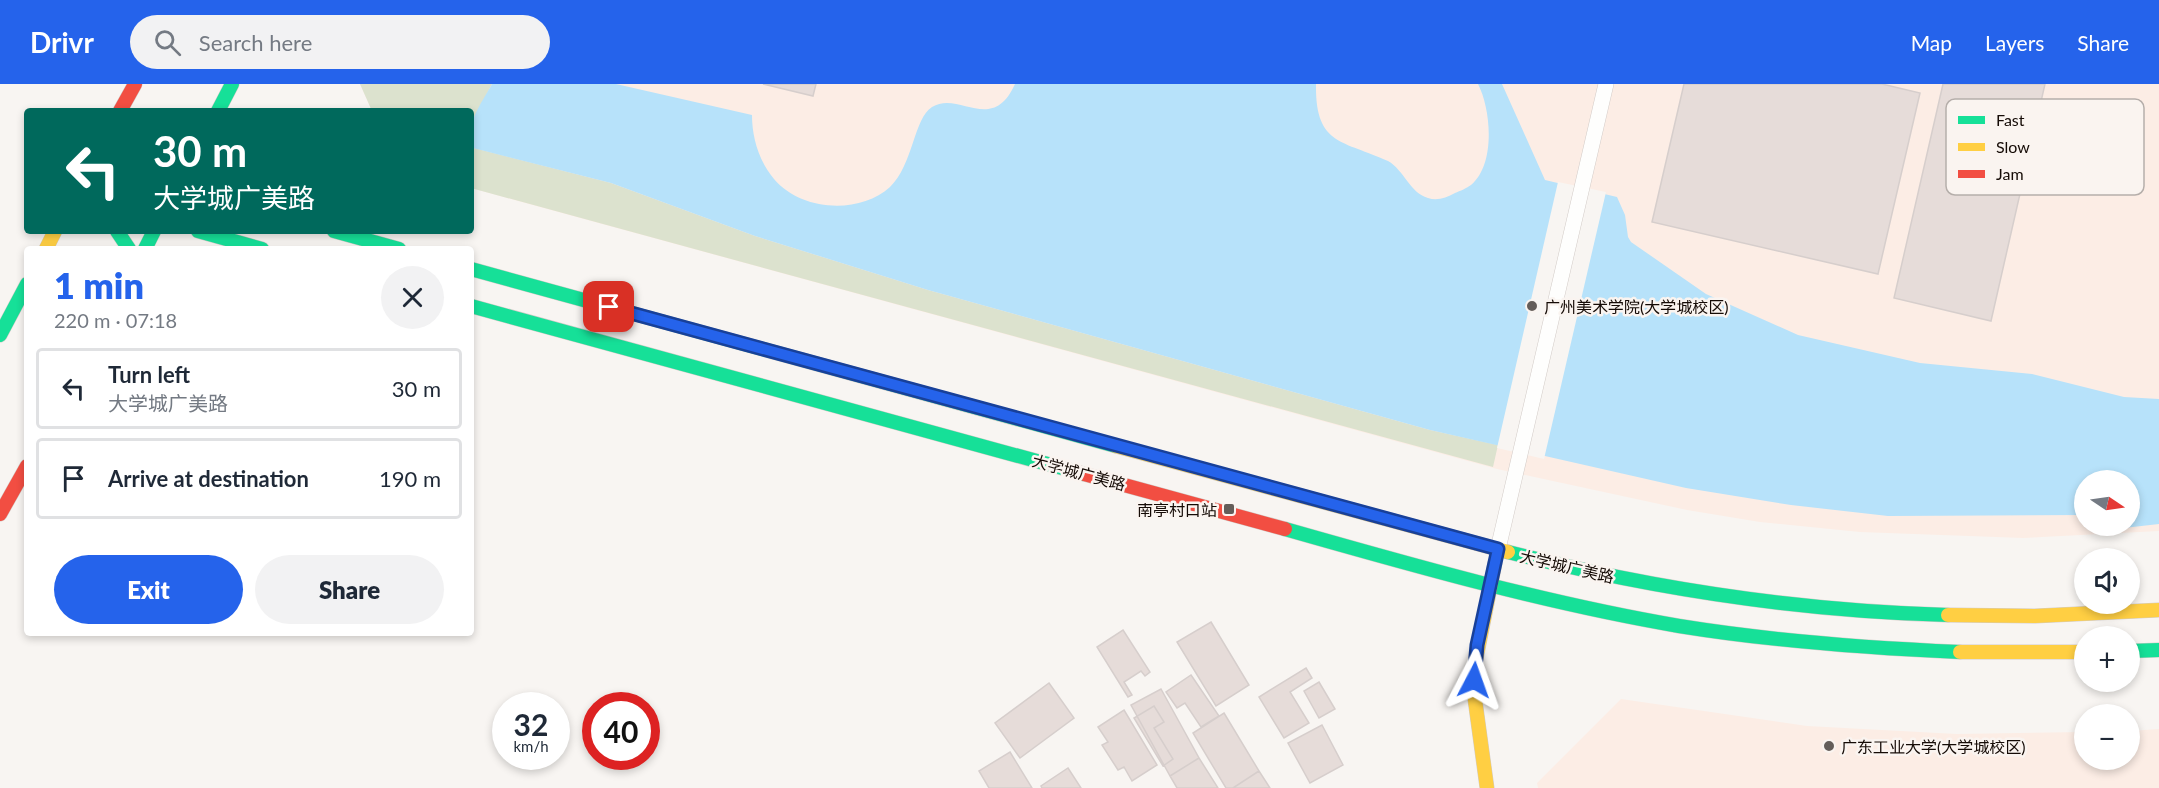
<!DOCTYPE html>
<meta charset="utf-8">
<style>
:root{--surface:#fff;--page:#f2f2f3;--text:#1f2937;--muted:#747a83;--line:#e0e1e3;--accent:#2563eb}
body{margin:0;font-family:Lato,"Noto Sans SC",sans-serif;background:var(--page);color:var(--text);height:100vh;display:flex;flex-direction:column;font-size:22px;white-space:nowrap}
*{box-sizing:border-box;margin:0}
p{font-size:20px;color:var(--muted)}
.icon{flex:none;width:33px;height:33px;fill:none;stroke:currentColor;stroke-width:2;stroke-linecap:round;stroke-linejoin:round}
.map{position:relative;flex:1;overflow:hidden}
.panel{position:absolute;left:24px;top:162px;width:450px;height:390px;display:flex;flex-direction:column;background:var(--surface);border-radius:6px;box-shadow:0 3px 9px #0003}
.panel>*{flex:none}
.top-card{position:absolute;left:24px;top:24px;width:450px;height:126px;border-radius:6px;box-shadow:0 3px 9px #0003;background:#00695c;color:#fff;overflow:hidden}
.needle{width:39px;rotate:103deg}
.buttons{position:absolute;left:2074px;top:386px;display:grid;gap:12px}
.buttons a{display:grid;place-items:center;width:66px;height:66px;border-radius:50%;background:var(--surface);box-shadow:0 3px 9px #0003;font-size:30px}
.speed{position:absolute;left:492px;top:608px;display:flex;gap:12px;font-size:30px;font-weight:700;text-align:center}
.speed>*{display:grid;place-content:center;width:78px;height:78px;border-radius:50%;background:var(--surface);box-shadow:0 3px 9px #0003;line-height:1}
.speed small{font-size:15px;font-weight:400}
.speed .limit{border:9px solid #d22;background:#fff;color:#111}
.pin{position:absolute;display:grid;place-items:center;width:51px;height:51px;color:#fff;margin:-26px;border-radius:12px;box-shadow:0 3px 9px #0006}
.me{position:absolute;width:66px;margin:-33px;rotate:4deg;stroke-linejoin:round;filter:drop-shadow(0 0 4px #0008)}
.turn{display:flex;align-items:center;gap:21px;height:126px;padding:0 30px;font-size:27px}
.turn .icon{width:78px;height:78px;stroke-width:2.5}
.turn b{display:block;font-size:42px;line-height:51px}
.round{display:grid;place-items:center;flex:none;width:63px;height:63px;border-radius:32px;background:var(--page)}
.overview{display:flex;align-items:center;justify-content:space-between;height:102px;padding:0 30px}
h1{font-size:36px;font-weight:800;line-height:45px;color:var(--accent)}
.action{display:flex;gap:12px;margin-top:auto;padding:12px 30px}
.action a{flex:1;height:69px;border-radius:36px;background:var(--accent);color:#fff;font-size:24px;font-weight:800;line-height:69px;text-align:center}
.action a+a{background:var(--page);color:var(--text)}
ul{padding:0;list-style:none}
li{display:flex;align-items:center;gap:18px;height:81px;margin:0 12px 9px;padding:0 18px;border:3px solid var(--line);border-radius:6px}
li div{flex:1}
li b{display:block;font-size:22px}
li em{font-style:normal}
header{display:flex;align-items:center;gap:36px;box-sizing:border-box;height:84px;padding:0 30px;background:var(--accent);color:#fff}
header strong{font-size:28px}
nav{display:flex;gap:33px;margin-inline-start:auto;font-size:21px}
.search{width:420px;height:54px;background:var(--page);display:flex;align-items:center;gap:15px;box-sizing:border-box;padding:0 21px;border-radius:33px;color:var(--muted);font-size:22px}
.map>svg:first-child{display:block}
</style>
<header>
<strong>Drivr</strong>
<div class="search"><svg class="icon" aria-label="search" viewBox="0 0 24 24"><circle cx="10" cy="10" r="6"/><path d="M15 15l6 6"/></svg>Search here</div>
<nav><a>Map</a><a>Layers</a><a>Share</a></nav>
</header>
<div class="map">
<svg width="2159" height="704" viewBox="0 0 2159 704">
<rect width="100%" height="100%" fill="#f8f5f2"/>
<path fill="#fcede5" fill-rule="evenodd" d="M360,0h1799v447l-136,7 -163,-6 -100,-10 -73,-12 -190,-41 -1026,-281v-77h-99zM2085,396h45v45h-45z
M1621,615l186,27 150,8 128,-2v27h45v-28l29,-2v59h-621l-1,-5z"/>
<path fill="#dce2ce" d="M360,0h132l-21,40v-13h-99z
M471,59l3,5 137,35 144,53 173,54 502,140 68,15 -5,22 -1022,-279z"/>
<path fill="#b7e2fa" d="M492,0h124l136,31c0,23 7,46 22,64 27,32 85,36 116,8 23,-22 24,-69 42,-80 27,-17 60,28 83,-23h301c-1,62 27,56 72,77 16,9 22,32 40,37 9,3 18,0 27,-5 5,-2 12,-5 16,-8 25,-21 20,-76 7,-101h24l43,96 72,17 8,18 3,22 3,5 75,52 92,41 122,28 112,11 92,23 35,2v125l-35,4 -1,-3h7v-45h-45v35l-197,1 -97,-11 -105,-17 -256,-58 -502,-140 -173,-54 -144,-53 -138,-35c-10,-22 9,-45 19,-64z"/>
<path fill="#f8f5f2" d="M1558,98l48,10 -62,267 -47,-11z"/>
<path fill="#e6dcd9" stroke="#d6cecc" stroke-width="1.5" d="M763,0h53l-3,12z
M1684,0h198l38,9 -42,181 -226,-52z
M1943,0h102l-54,237 -97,-23z
M1211,538l38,63 -33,21 -39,-64z
M1123,546l27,42 -5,4 -4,-5 -17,11 8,13 -4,2 -31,-50z
M1306,584l6,10 -22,14 19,31 -25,15 -25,-41z
M1191,591l28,41 -18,11 -16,-24 -8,5 -11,-16z
M1319,598l16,27 -16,9 -15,-27z
M1049,599l25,35 -54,40 -25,-35z
M1161,605l38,69 -29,18 -39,-71z
M1154,622l10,16 -10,6 19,31 -10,7 -29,-48z
M1124,626l33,55 -25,16 -8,-14 -6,3 -16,-25 6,-3 -10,-15z
M1224,629l35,58 -26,17h-7l-33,-55z
M1322,641l21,40 -33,18 -22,-40z
M1010,668l22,36h-43l-10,-17z
M1199,674l19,30h-41l-7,-12z
M1068,684l13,20h-39l-1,-2z
M1259,687l11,17h-37z"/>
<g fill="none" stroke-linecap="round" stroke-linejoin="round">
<g stroke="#d2cbc7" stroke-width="16">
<path id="lane" d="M1498,465l108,-465"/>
</g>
<g stroke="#d2cbc7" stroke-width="15">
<path id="fast" d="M218,27l14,-27
M117,147l12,18
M198,147l64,18
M334,147l65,18
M145,165l9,-18
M471,185l645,177
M471,222l613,168
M0,251l27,-51
M1285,445c130,37 260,74 394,97 93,15 187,22 281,26
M1508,468c145,37 291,59 440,63
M2130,567l29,-1"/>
</g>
<g stroke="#d2cbc7" stroke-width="15">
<path id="slow" d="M46,165l9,-18
M1116,362l392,106
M1948,531l87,1 124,-6
M1960,568h125
M1487,704l-12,-88v-36l20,-101"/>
</g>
<g stroke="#d2cbc7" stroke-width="15">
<path id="jam" d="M120,27l15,-27
M1084,390l201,55
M0,430l27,-48"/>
</g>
<use href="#lane" stroke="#fefefd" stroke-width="15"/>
<use href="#fast" stroke="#16e098" stroke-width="14"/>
<use href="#slow" stroke="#ffcf43" stroke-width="14"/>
<use href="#jam" stroke="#f24e42" stroke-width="14"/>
</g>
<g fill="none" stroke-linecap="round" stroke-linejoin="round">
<g stroke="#184099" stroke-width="15">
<path id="route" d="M609,223l889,242 -21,96 -3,35"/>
</g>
<use href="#route" stroke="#2563eb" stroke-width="10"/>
</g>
<g fill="#645d59" stroke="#faf4f0" stroke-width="2">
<circle cx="1532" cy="222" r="6"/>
<rect x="1223" y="419" width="12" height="12" rx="3"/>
<circle cx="1829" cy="662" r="6"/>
</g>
<g text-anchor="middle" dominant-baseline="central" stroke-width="5" stroke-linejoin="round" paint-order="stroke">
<g font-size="16" fill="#150b06" stroke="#faf4f0" text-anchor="start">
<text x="1544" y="222">广州美术学院(大学城校区)</text>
<text x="1217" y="425" text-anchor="end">南亭村口站</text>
<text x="1841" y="662">广东工业大学(大学城校区)</text>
</g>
<g font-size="16" fill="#150b06" stroke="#faf4f0">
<text transform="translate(1079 388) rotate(15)">大学城广美路</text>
<text transform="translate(1567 482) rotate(13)">大学城广美路</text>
</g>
</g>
<rect x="1946" y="15" width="198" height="96" rx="9" fill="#faf4f0" stroke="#b5aeaa" stroke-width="1.5"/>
<rect x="1958" y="32" width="27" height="8" fill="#16e098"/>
<rect x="1958" y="59" width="27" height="8" fill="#ffcf43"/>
<rect x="1958" y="86" width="27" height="8" fill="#f24e42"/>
<g font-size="16" fill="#150b06">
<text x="1996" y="42">Fast</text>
<text x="1996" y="69">Slow</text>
<text x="1996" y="96">Jam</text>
</g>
</svg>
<div class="buttons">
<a><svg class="needle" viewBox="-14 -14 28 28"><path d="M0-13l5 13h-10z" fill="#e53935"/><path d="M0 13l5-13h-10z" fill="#747a83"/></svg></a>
<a><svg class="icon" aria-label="sound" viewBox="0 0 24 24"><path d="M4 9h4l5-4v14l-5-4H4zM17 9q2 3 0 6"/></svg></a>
<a>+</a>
<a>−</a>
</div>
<div class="speed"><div>32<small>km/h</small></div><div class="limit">40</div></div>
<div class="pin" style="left:609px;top:223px;background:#d93025"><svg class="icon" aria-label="arrive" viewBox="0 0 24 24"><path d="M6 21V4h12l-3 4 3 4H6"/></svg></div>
<svg class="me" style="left:1474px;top:596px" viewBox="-20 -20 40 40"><path d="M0-17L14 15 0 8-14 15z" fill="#2563eb" stroke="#fff" stroke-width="4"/></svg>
<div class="top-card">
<div class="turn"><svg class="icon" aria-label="left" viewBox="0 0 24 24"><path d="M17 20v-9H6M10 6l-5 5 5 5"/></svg><div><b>30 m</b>大学城广美路</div></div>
</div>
<section class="panel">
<div class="overview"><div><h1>1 min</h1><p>220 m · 07:18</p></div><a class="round"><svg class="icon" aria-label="close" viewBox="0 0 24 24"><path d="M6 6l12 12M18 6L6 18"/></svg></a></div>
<ul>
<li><svg class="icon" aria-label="left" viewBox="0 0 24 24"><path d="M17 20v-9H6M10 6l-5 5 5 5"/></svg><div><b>Turn left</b><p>大学城广美路</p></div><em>30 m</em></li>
<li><svg class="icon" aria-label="arrive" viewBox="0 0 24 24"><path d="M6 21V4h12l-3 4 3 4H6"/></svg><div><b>Arrive at destination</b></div><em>190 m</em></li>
</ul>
<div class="action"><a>Exit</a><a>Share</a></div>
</section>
</div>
